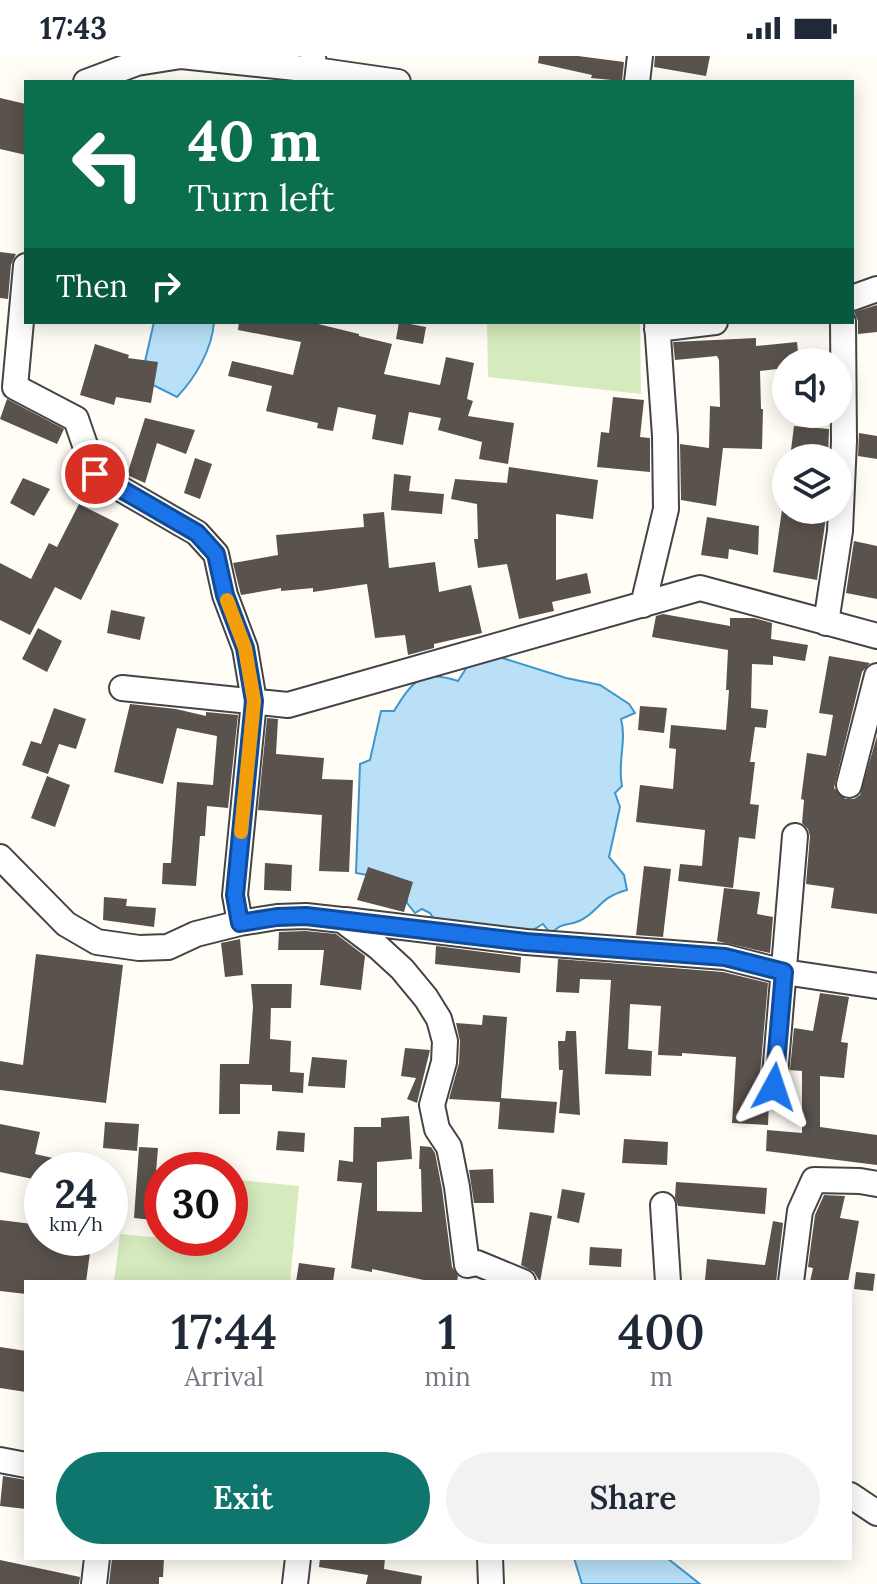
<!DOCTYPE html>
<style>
:root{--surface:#fff;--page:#f2f2f3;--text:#1f2937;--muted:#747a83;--accent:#0f766e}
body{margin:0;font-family:Lora,serif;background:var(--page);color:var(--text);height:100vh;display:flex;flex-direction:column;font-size:30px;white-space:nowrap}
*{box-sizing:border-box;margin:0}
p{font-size:26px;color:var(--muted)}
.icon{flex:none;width:44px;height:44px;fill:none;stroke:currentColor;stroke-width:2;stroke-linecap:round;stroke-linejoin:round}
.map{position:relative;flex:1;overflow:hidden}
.details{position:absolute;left:24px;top:1224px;width:828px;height:280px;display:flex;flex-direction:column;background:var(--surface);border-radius:0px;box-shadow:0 4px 20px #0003}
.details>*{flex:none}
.top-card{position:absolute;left:24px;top:24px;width:830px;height:244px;border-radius:0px;box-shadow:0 4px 20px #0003;background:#0b6e4f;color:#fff;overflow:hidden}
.buttons{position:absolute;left:772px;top:292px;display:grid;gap:16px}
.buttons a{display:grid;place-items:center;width:80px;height:80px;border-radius:50%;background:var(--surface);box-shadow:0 4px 20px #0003;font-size:40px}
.speed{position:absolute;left:24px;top:1096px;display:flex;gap:16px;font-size:40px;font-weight:700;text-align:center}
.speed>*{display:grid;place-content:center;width:104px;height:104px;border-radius:50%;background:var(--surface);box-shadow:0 4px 20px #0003;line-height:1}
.speed small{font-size:20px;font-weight:400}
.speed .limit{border:12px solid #d22;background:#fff;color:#111}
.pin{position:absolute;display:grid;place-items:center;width:68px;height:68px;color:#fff;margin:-34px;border:4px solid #fff;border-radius:50%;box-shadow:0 2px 8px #0007}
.me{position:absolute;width:88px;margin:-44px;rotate:5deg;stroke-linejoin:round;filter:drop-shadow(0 0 6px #0008)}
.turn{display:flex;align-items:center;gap:28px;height:168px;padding:0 32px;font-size:36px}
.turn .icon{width:104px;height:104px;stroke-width:2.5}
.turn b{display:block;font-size:56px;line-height:68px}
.then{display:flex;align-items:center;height:76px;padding:0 32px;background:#0003;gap:16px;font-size:30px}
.eta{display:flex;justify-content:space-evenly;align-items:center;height:136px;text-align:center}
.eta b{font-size:48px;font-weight:600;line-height:56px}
.action{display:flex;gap:16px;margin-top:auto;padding:16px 32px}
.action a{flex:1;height:92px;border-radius:48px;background:var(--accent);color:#fff;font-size:32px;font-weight:600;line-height:92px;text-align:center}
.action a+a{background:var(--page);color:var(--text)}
.status{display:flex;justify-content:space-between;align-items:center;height:56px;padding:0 40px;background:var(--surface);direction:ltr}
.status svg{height:22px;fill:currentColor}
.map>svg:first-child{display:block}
</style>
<div class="status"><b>17:43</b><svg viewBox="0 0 49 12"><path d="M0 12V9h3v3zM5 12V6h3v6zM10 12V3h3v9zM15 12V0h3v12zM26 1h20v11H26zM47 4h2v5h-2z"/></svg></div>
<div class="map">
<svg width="877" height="1528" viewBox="0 0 877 1528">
<rect width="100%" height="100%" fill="#fffdf5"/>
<path fill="#d5ebbd" d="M487,266h153l1,72 -153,-17z
M230,1123l69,7 -9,96h-176l6,-48 42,4h68z"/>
<path fill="#b9e0f7" stroke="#3f96cf" stroke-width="2" d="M154,266h60c-2,27 -18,55 -37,75l-36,-18z
M493,599l73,23 34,7 29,19 6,9 -14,6c6,22 -4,44 1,67l-7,7 5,14 -11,50 15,18 3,15c-28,7 -29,23 -48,31 -14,6 -16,0 -28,13l-8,-10 -17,10 -90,-12 -6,-9 -8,-4 -7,4 -8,-10 -1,-21 -50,-9 4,-109 10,-4 11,-49h13c19,-31 28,-42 64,-30l9,-14z
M574,1502h93l33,26h-118z"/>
<path fill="#5a524d" d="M539,0h39l46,6 -2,19 -31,-3 1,-3 -54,-12z
M655,0h55l-4,20 -52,-9z
M0,42l26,6v51l-26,-6z
M0,196l16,2 -5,11 -3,34 -8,-1z
M877,249v27l-19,2v-13l-4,-9z
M239,266h71l49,12v2l33,8 -8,30 56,11 6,-28 28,6 -7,36 6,2 -5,15 46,7 -6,41 -29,-5 3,-17 -44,-12 3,-12 -32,-6 -6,33 -31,-6 4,-24 -38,-8 -5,24 -16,-3 1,-5 -52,-12 6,-25 -44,-10 4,-15 61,14 8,-33 -63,-12z
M399,266l27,5 -3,17 -27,-5z
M756,282v8l41,-4 2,20h-13v6l-26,3 1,38h2l-1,40 -39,-1 -7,58 -35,-6 -1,-56 29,4 1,-42 10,1 -1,-47 -2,-4 -42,4 -2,-18z
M95,288l34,11 -1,3 30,4 -7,41 -35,-6 -2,8 -34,-10z
M613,341l31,3 -4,37 10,1v34l-53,-5 4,-35 8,1z
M7,343l57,30 -7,15 -57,-25z
M145,362l50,12 -9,24 -29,-11 -12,40 -18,-8z
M794,370l35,3 -1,29h-38z
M859,377l18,3v23l-19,-3z
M195,402l17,6 -12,35 -16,-6z
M509,411l89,13 -5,39 -37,-5v66l31,-7 4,20 -39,9 2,9 -35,8 -12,-55 -29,4 -4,-29h4l-1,-35 -26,-5 4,-20 52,4z
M394,418l17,2 -2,15 35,3 -2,20 -51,-4z
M23,422l27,11 -16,27 -24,-13z
M79,448l40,20 -38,76 -26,-13 -25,48 -30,-15v-57l31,16 18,-36 8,4z
M782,454l44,7 -9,63 -44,-8z
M384,456l5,56 46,-6 4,30 32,-7 11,48 -48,11v4l-26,7 -3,-20 -30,3 -8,-54 -54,8v-4l-32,3v-3l-40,7 -8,-32 45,-8 -2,-20 88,-8 -1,-13z
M707,461l52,9 -1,29 -29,-6 -1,10 -27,-4z
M854,485l23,5v53l-31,-6z
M111,554l34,7 -5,23 -33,-7z
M663,558l67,12v-8h24l18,5 -1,16 37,6 -3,16 -32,-5v9l-21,-1 -1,44 17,2 -2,18 -11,-1 -5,35h5l-5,42 9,1 -4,34 -16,-2 -6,51 -55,-7 2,-17 22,2 3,-36 -69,-8 4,-37 33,4 3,-40 -7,-1 2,-23 55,5 3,-40h-3l2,-40 -76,-13 4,-21z
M38,572l24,13 -15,31 -25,-13z
M829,600l41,7 -8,9 -28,116 11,11h9l6,-4 17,-59v178l-46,-6 3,-20 -28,-4 4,-48 -2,-7 -6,-6 2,-23 -3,-1 6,-46 19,3 7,-41 -14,-2z
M130,648l46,5 30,7v-4l32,3 -10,93 -21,-2 -2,30h-5l-4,50 -34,-2 1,-21h8l6,-81 36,3 4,-49 -40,-8 -14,56 -49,-12z
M640,650l27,2 -3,25 -26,-3z
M54,652l32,11 -10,30 -17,-5 -11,30 -26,-9 9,-24 10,3z
M267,662l11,1 -2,35 48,4 -2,21 31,1 -4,92 -30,-1 3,-56 -64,-5z
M47,720l23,9 -15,42 -24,-9z
M265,807l27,2 -1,26 -27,-1z
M644,810l27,3 -8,68 -27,-2z
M368,811l45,15 -9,30 -47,-12z
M724,832l36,4 -3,22 16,3 -3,36 -53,-12z
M104,841l23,2 -1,7 30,2 -2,19 -51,-7z
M305,875l31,3 29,22 -4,34 -41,-5 4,-35h-46l1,-18z
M240,883l3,36 -18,2 -4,-34z
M436,890l85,11 -1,16 -85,-9z
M36,898l87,11 -17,138 -106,-13v-29l23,4z
M558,903l165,13 45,11 -9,103 2,8 8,7 -1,24 -36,-2 4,-66 -54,-4v3l-24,-1 3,-49 -31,-2 -2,45 24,2 -1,25 -46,-2 6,-94 -31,-1 -1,14 -23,-1z
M251,928h41l-1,24h-20l-1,31 21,2 -1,31 14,1 -1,20 -31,-2v-6l-32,-1v30h-21l1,-50h29l4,-57z
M820,937l29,4 -8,45 7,1 -4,35 -24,-2v51l57,8v30l-111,-14 1,-21 35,3v-62l-12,-1 4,-42 19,3z
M483,959l24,2 -6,81 56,4 -3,31 -56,-4 2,-27 -51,-3 10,-36 1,-22 -4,-18 26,2z
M566,975h10l4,84 -21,-2 4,-43h-4l-1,-29h7z
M405,992l25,2 -13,53 -10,-4 9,-21 -15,-2z
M312,1001l35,3 -2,28 -37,-2z
M409,1060l3,43 -35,3v49l45,1 -1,-43h-2l1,-23 11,1 4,6 7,36 10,78 6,9 -1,6h-24l-61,-13v3l-21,-4 11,-85 -25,-2 2,-21 14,2 1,-35h27v-9z
M105,1066l34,2 -2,27 -34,-3z
M0,1068l40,8 -5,22 40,9v7h-33v11l-42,-9z
M278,1075l27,2 -1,19 -28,-2z
M624,1083l44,3 -1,23 -45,-2z
M139,1091l19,1 -6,72 -18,-2z
M493,1113l1,34h-20l-5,-33z
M676,1126l91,6 -2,26 -87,-8 -3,-9z
M562,1133l23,4 -6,30 -22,-5z
M824,1139l21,1 -5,22 19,3 -11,61h-38l3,-14 -5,-1 7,-52z
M530,1156l22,4 -12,66 -6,-10 -13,-7z
M0,1164l32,4 -1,5 11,2v7h50l-6,44h-60v12l-26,-3z
M773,1165l10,2 -7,59 -71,-2 2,-21 58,6z
M590,1191l32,2 -1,18 -32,-2z
M299,1207l36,5 -2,14h-37z
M856,1216l19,2 -2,17 -19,-2z
M0,1291l26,4v41l-26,-4z
M3,1420l23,4v29l-26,-3z
M112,1502h52l-1,19h-4v7h-50z
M320,1502h65l-1,11 38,7 -1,8h-55l2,-9 -49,-8z
M0,1504l80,17 -1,7h-79z"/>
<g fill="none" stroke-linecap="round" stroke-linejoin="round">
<g stroke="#444" stroke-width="28">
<path id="street" d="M313,1l2,13 83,12
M86,26l51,-19 44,-7 134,14
M637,26l3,-26
M26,210l-11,121 61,32 19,55 102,59 19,21 9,41 20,53 9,53 -19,194 5,28
M852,242l25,-9
M657,273l58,-7
M643,549l23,-96 -1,-73 -8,-114
M826,567l14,-92 4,-90 -1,-119
M122,632l166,17 412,-117 177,48
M849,729l28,-109
M0,801l66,67 31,18 42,6 29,-1 28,-13 44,-11 37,-6 29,-1 36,4 36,27 24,22 24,29 13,21 6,22 -1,21 -12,43 5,24 12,18 8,40 10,78 10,-2 46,19
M345,864l181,22 199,15 59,15 93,14
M774,1031l21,-251
M663,1149l5,77
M791,1226l9,-71 14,-31 46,1 17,3
M0,1404l26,5
M850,1439l27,18
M490,1502l1,26
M94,1528l3,-26
M295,1528l3,-26"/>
</g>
<use href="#street" stroke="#fff" stroke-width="24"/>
</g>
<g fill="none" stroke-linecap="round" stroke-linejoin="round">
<g stroke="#114b97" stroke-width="20">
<path id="route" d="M95,418l102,59 19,21 9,41 20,53 9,53 -19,194 5,28 37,-6 29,-1 220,26 199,15 59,15 -10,115"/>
</g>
<use href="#route" stroke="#1a73e8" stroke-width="14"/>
<path stroke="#f59e0b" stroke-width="14" d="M227,544l18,48 9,53 -13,131"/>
</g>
</svg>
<div class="buttons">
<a><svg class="icon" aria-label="sound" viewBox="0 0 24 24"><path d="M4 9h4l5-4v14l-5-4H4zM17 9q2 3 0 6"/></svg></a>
<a><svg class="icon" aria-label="layers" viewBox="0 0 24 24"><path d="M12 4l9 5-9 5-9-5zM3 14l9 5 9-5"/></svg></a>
</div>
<div class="speed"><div>24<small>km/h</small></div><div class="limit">30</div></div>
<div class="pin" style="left:95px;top:418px;background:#d93025"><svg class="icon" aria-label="arrive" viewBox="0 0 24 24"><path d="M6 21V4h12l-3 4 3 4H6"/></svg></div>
<svg class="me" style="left:774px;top:1031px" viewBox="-20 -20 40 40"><path d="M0-17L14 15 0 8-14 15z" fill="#1a73e8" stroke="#fff" stroke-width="4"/></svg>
<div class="top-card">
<div class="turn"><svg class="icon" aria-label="left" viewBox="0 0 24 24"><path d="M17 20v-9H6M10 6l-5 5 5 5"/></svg><div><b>40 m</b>Turn left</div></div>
<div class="then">Then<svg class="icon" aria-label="right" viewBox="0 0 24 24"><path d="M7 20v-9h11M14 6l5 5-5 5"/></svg></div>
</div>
<section class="details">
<div class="eta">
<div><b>17:44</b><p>Arrival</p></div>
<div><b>1</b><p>min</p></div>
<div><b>400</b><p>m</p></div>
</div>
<div class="action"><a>Exit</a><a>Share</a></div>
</section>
</div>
